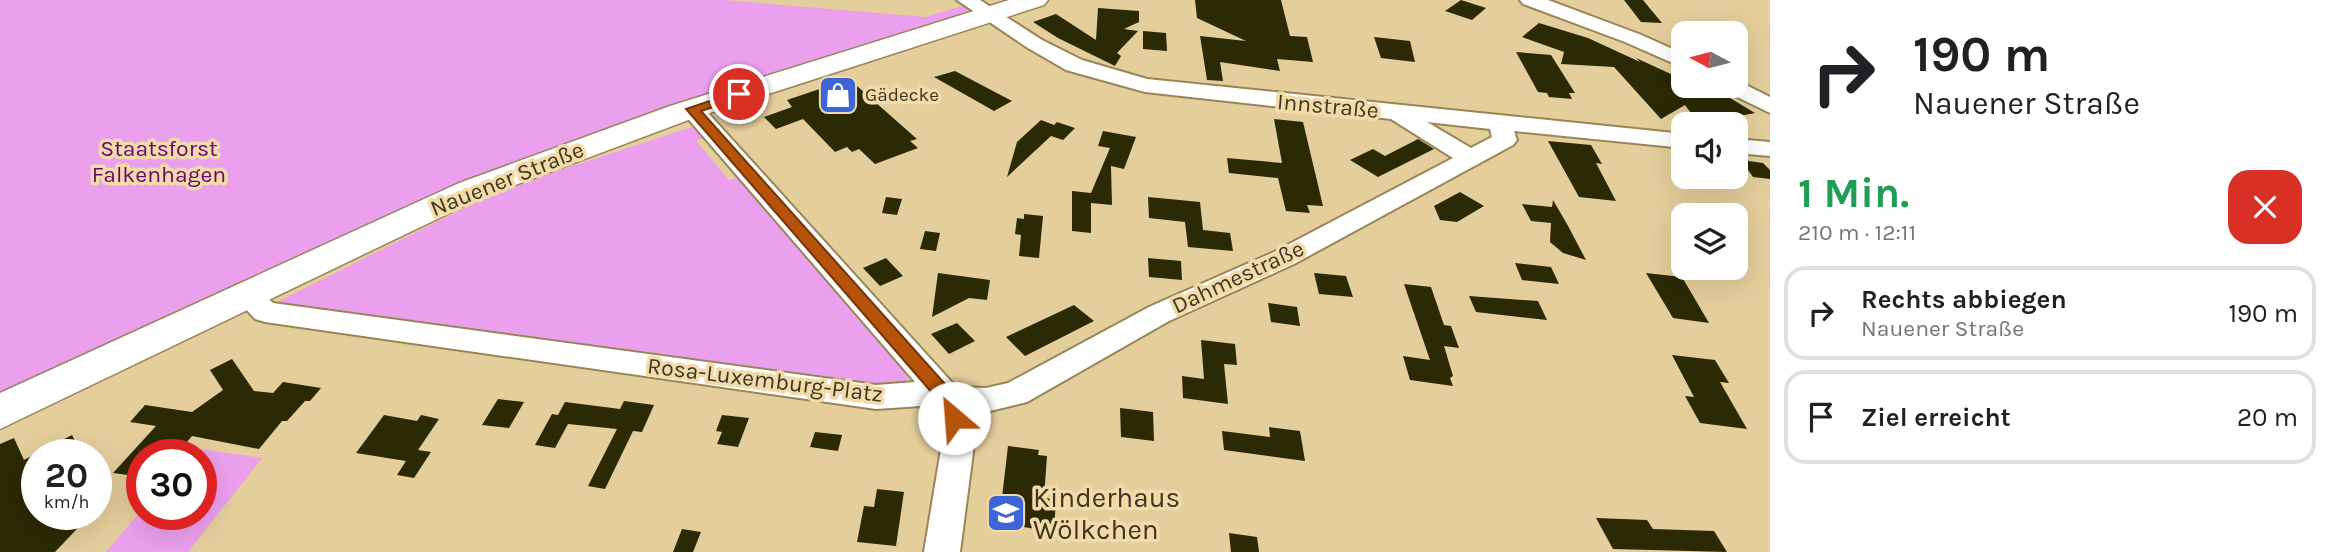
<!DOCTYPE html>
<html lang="de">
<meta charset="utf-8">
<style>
:root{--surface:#fff;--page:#f2f2f2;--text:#202124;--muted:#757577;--line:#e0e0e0}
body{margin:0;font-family:Karla,sans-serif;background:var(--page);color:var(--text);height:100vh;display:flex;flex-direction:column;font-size:26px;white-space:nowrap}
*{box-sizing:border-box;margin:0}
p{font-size:23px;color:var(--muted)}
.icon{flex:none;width:38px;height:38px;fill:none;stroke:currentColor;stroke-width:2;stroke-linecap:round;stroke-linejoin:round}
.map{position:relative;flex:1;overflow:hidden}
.drawer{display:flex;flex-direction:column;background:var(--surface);width:560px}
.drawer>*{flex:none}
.top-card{background:#fff;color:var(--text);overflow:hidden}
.needle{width:46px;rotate:277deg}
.fabs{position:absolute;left:1671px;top:21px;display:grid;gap:14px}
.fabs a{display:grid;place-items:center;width:77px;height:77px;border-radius:14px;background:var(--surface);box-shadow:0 7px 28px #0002;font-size:35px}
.speed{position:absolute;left:21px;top:439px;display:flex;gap:14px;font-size:35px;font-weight:700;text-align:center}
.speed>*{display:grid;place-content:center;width:91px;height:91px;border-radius:50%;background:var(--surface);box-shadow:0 7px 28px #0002;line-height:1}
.speed small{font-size:18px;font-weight:400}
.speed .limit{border:10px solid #d22;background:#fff;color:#111}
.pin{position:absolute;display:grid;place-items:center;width:60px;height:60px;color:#fff;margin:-30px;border:4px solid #fff;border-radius:50%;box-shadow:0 2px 7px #0007}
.me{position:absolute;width:77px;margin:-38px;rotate:333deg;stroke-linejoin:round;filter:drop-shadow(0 0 5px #0008)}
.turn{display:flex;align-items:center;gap:24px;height:147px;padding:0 28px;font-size:32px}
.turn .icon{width:91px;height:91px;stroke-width:2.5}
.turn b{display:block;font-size:49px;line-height:60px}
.round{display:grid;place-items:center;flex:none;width:74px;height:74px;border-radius:21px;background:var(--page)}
.summary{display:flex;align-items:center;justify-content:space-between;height:119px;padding:0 28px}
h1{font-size:42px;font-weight:700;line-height:52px;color:#1e9e55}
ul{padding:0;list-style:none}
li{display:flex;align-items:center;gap:21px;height:94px;margin:0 14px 10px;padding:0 14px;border:4px solid var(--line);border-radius:21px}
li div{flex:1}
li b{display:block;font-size:26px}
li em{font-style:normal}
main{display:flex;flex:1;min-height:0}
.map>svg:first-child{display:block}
</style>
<main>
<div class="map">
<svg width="1770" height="552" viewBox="0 0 1770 552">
<rect width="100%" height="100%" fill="#e4ce9c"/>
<path fill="#eba0ed" d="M0,0h725l201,17 45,-14 18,12 -469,155 -520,242z
M698,125l11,11 -13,5 33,39 13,-4 165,191v18l-16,10 -622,-89 233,-117z
M195,448l67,10 -74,94h-82l36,-42v4h59v-59h-12z"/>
<path fill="#2c2a04" d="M1195,0h86l9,36 17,1 6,25 -36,-3 3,12 -60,-9 3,19 -16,-1 -7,-44 46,5 -49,-23z
M1461,0l25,8 -14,12 -27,-9z
M1624,0h19l19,23 -21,-1z
M1098,8l41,3v11l-15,7 14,2 -21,22 4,3 -6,10 -57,-28 -25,-16 23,-8 40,26z
M1539,23l49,15 52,24 -4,-4 48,22v6h26l45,27 -47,9 -11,-1 -12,-16 -24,14 -47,-52 -53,-3 3,-12 -42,-15z
M1143,31l23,2 1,18 -24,-2z
M1374,37l36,4 5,21 -34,-4z
M1516,52l35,3 24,38h-6l3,6 -23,-2 -2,-4 -9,-1z
M955,71l57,30 -18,10 -60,-34z
M849,79l68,60 -7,2 8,7 -43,16 -16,-15 -7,3 -5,-5 -12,5 -32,-33 -27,10 -12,-12 28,-10 -5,-7z
M1274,119l29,3 20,84 -16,-1 3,8 -24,-2 -8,-33 -49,-5 -2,-15 55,5z
M1041,120l13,5 3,-3 18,6 -12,12 -12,-4 -44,41 10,-35z
M1103,131l33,6 -12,32 -13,-3 1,39 -21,-2v30l-19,-2v-40l19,2 19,-45 -12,-2z
M1418,139l16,10 -56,28 -28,-17 23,-11 12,7z
M1548,141l43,4 11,19 -6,-1 20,38 -37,-4z
M1741,160l22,3 7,7v9l-17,-2z
M1460,192l24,14 -27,16 -17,-2 -6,-14z
M886,197l16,2 -5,16 -15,-2z
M1148,197l52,5 3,28 27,3 3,18 -45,-4 -3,-25 -36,-4z
M1553,200l14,24 19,36 -23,-7 -13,-11 1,-19 -20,-2 -9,-17 30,3z
M1024,214l19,2 -4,42 -20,-2 2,-21 -6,-1 2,-16 7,1z
M925,231l15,2 -4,18 -16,-2z
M886,258l17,18 -23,10 -17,-18z
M1148,258l33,3 1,19 -33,-3z
M1515,263l36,4 8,17 -37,-4z
M938,273l52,7 -3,20 -18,-2 -37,19z
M1314,273l32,3 7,21 -34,-3z
M1646,273l36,4 27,46 -36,-5z
M1404,284l27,3 13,38 7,1 8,22 -15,-2 9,30 -3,2 3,8 -43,-6 -7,-24 27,4z
M1469,296l69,5 9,19 -71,-8z
M1268,303l29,4 3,19 -29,-4z
M1074,305l20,16 -69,35 -19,-19z
M957,323l18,18 -26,13 -18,-20z
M1201,340l34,4 2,21 -13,-1 4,40 -45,-6 -1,-22 22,3z
M1672,355l43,5 14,23 -9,-1 27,47 -47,-6 -15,-27 9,1z
M232,359l22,32 19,2 10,-11 38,6 -11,13h-5l-18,20h-5l-23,28 -67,-13 -16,19h-34v22l-29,-4 43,-47 -26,-4 15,-17 47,7 31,-22 -13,-20z
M498,399l26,3 -15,26 -27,-3z
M624,401l30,4 -12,27 -9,-1 -28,58 -17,-3 29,-57 -49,-5 -13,24 -20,-3 17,-31 6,1 7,-13 55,7z
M1120,408l33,4 1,29 -33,-4z
M384,415l33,6 4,-6 18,4 -21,31 13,2 -17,26 -17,-3 9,-14 -50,-8z
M722,415l27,3 -11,29 -21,-3 5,-12 -6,-1z
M1269,427l31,4 5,30 -81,-11 -2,-19 48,6z
M815,432l27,3 -4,16 -28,-4z
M72,435l10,20h-45v59h54l-36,38h-55v-108l14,-6 10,22z
M1008,446l31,4 -1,5 9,1 -3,42 12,1 -2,33 -55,-9z
M877,489l27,3 -8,54 -39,-4 7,-36 10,1z
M1596,518l51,2 6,9 61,2 13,21 -114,-3z
M682,529l19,3 -8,20h-20z
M1229,533l28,4 2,15h-28z"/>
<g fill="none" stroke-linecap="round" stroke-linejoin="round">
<g stroke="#9a8556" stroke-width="4">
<path id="minor" d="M957,0h23l62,40 40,20 65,19 537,55v14l-170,-17 3,9 -4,5 -219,119 -125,57 -142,81 -41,10h-18l7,25 -15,115h-36l19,-115 -8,-28 -14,-3 -45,3 -611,-87 -10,-3 -22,-24 4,-7c17,-5 24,4 36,15l603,82 39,-3 -231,-268 -3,-5 3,-5h16l256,283 30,1 22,-5 141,-76 125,-55 179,-94 -62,-39 -246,-27 -79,-22 -38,-22zM1427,122l63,7 2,8 -21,11z
M1520,0h28l91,34 45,20v14l-59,-26 -102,-38z
M1736,80l34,17v16l-45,-22 -3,-5h14z
M1736,139l34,3v14l-34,-3z"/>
</g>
<g stroke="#9a8556" stroke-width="3">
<path id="major" d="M1009,0h39l-4,5 -353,114 -208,78 -483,232v-36l459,-210 211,-77z"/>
</g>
<use href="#minor" fill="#fff" fill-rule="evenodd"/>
<use href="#major" fill="#fff" fill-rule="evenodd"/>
</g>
<path fill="#b45309" stroke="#753606" stroke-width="2" d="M739,91l7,3 -2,3 -43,14 253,283 9,24 -3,5 -6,2 -7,-2 -7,-21 -254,-293z"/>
<defs>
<g id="shop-square" transform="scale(2.0125)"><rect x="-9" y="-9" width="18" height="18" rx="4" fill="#3d65d7" stroke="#f2dba9"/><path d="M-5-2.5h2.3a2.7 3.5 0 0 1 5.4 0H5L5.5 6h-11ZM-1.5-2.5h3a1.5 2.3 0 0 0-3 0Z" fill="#fff"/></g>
<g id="school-square" transform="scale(2.0125)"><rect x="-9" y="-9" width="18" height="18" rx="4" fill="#3d65d7" stroke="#f2dba9"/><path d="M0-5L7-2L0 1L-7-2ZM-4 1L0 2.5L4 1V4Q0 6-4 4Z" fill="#fff"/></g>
</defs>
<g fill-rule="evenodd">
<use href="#shop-square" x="838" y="95"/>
<use href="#school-square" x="1006" y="513"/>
</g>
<g text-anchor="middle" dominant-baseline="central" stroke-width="7" stroke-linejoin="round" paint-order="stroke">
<g font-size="19" fill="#3f3622" stroke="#f2dba9" text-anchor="start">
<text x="865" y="95">Gädecke</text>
</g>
<g font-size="23" fill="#3f3622" stroke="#f2dba9">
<text transform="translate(1328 106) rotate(5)">Innstraße</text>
<text transform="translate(507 179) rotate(-22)">Nauener Straße</text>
<text transform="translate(1238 277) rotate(-25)">Dahmestraße</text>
<text transform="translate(765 380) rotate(7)">Rosa-Luxemburg-Platz</text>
</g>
<g font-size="23" fill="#68046d" stroke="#f2dba9">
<text x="159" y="148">Staatsforst<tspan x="159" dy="26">Falkenhagen</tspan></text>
</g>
<g font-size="28" fill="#3f3622" stroke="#f2dba9" text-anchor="start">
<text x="1033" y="497">Kinderhaus<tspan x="1033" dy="32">Wölkchen</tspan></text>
</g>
</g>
</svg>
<div class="fabs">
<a><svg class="needle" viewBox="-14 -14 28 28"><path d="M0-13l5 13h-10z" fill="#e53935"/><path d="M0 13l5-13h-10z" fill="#757577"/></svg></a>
<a><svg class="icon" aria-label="sound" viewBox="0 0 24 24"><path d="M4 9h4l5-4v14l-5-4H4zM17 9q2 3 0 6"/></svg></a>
<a><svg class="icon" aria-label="layers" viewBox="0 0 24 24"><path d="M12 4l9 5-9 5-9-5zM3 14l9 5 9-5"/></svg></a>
</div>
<div class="speed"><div>20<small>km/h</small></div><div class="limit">30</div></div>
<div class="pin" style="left:739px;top:94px;background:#d93025"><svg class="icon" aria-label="arrive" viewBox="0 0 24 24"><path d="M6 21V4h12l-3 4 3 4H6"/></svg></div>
<svg class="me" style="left:954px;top:418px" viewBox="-20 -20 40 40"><circle r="19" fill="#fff"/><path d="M0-13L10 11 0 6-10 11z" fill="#b45309"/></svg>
</div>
<section class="drawer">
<div class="top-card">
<div class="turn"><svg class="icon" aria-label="right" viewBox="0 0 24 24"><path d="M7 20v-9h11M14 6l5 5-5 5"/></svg><div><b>190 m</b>Nauener Straße</div></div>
</div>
<div class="summary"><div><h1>1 Min.</h1><p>210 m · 12:11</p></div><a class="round" style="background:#d93025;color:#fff"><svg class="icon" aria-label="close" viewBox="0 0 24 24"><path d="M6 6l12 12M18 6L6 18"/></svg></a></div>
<ul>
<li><svg class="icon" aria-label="right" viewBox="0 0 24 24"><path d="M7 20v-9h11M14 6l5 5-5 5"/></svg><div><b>Rechts abbiegen</b><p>Nauener Straße</p></div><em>190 m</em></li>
<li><svg class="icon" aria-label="arrive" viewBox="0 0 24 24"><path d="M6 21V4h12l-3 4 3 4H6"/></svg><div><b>Ziel erreicht</b></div><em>20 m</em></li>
</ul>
</section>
</main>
